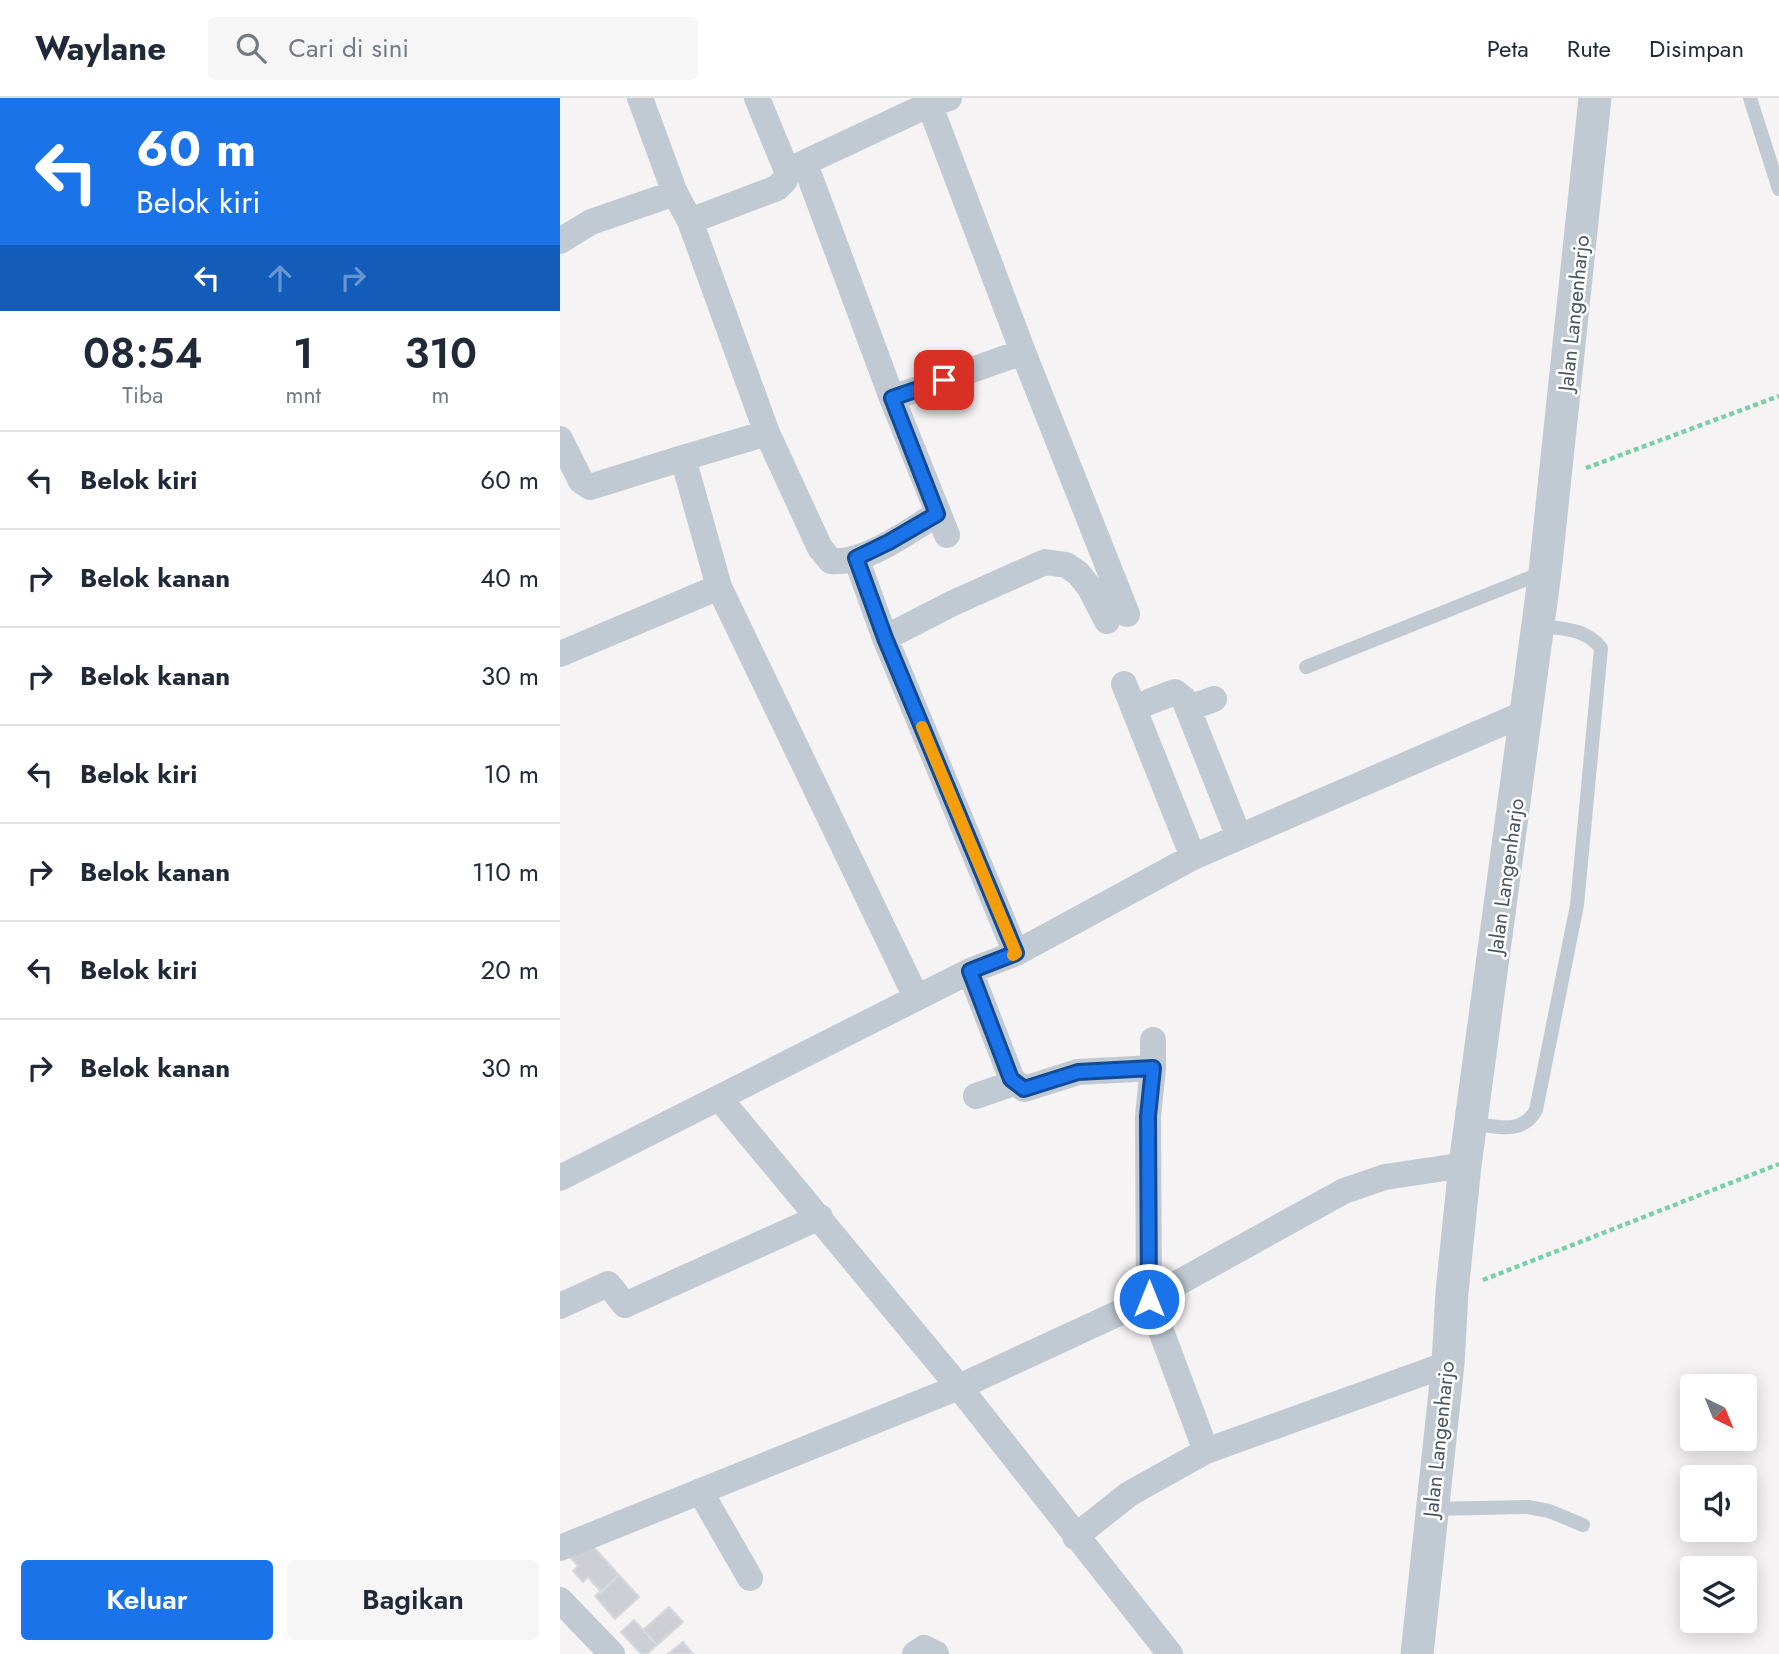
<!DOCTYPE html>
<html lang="id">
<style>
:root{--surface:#fff;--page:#f6f6f7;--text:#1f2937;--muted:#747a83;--line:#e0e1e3;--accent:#1a73e8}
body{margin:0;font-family:Jost,sans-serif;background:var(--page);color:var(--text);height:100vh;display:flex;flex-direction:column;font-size:26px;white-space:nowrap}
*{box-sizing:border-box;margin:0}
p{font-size:23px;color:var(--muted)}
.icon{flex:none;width:38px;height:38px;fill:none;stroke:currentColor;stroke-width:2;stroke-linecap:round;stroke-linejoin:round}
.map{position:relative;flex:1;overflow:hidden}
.details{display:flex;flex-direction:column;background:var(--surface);width:560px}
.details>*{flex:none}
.hud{background:#1a73e8;color:#fff;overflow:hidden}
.needle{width:46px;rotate:137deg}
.controls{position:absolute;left:1120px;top:1276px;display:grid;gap:14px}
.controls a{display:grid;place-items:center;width:77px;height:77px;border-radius:7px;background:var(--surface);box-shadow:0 4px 18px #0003;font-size:35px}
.pin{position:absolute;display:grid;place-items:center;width:60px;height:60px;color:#fff;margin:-30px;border-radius:14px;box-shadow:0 4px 10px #0006}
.me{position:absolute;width:77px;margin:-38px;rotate:0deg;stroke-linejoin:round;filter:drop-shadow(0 0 5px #0008)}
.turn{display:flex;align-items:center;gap:24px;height:147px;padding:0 21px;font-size:32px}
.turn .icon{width:91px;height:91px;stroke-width:2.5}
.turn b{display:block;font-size:49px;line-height:60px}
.lanes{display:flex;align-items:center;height:66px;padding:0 21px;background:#0003;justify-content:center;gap:35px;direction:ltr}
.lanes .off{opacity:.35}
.eta{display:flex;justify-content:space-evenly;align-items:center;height:119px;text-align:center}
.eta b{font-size:42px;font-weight:600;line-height:49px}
.cta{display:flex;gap:14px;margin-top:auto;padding:14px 21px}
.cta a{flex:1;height:80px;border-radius:7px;background:var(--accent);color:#fff;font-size:28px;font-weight:600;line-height:80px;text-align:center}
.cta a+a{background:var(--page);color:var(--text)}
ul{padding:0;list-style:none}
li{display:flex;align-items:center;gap:21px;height:98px;padding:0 21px;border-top:2px solid var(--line)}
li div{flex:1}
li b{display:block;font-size:26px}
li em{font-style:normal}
header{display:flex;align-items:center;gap:42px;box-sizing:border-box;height:98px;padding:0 35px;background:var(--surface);border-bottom:2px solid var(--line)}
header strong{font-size:33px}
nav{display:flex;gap:38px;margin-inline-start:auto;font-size:24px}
.search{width:490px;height:63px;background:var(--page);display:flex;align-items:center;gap:18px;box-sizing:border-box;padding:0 24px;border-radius:7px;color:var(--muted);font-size:26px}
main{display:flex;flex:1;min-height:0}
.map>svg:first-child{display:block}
</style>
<header>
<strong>Waylane</strong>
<div class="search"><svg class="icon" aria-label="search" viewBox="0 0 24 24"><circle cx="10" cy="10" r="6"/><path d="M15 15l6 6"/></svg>Cari di sini</div>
<nav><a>Peta</a><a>Rute</a><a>Disimpan</a></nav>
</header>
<main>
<section class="details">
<div class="hud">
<div class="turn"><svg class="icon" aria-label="left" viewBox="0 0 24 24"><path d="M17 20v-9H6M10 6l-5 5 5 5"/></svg><div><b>60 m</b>Belok kiri</div></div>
<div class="lanes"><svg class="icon" aria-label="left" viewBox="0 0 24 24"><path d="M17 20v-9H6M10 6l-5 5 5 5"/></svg><svg class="icon off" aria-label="ahead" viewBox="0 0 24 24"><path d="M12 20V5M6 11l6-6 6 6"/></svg><svg class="icon off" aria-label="right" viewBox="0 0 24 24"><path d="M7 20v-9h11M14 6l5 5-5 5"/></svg></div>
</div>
<div class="eta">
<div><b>08:54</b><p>Tiba</p></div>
<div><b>1</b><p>mnt</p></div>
<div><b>310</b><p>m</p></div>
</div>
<ul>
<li><svg class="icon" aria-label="left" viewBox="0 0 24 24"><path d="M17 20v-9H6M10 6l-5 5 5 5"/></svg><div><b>Belok kiri</b></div><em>60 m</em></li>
<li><svg class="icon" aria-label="right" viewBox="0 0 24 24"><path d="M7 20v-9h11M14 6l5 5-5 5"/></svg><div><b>Belok kanan</b></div><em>40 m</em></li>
<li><svg class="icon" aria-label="right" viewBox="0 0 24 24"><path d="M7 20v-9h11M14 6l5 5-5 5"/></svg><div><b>Belok kanan</b></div><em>30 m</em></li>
<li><svg class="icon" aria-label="left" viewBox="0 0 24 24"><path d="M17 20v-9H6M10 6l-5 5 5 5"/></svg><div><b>Belok kiri</b></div><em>10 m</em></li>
<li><svg class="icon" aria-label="right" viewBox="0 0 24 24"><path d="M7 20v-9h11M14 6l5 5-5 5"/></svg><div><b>Belok kanan</b></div><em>110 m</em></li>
<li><svg class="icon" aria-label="left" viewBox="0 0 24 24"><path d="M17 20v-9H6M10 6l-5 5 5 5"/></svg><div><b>Belok kiri</b></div><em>20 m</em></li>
<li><svg class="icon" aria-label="right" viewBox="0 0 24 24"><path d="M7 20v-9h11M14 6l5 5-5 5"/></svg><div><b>Belok kanan</b></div><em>30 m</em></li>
</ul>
<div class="cta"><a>Keluar</a><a>Bagikan</a></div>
</section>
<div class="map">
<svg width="1219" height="1556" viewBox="0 0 1219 1556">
<rect width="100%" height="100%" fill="#f5f3f3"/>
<path fill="#cdcfd5" stroke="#d7d9de" stroke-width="2" d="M27,1442l32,35 -18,17 -13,-15 -5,5 -10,-11 5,-5 -9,-10z
M59,1477l20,22 -24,22 -20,-23z
M109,1509l14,15 -26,23 -14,-15z
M74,1522l23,25 -10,9h-6l-20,-22z
M123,1544l10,12h-25z"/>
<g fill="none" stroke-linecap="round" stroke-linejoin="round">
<path stroke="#7ad0a6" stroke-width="4.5" stroke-dasharray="5 3.5" stroke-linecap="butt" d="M1026,370l193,-72
M923,1182l296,-116"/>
<path stroke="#c1cad2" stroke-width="14" d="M1190,0l29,91
M746,569l238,-95
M911,1025c24,3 51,13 65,-13l41,-205 24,-257c-16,-20 -38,-19 -62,-22
M872,1411l96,-2 21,4 34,14"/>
<path stroke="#c1cad2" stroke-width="26" d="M80,0l35,95 15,28 77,212 53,115 11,13c34,3 78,-30 106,-47
M197,0l30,73
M367,0l96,254 104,262
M245,66l87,234 55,137
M130,123l87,-33 8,-8 2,-9 143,-67 19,-6
M0,143l31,-19 84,-29
M332,300l131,-46
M207,335l-84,25 36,129 197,410
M0,341l21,42 9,6 93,-29
M296,460l29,80 131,315
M325,540l68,-35 92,-41 21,3 12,8 12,15 17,33
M0,556l159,-67
M564,586l69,173
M589,604l26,-10 9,7 55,138
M629,610l25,-9
M410,873l41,106 -3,8 -32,11
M593,942v28
M451,981l13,10 54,-17 75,-4 -5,48 1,183 57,152
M160,1001l239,288 211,267
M0,1080l410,-207 46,-18 177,-96 335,-145
M0,1208l48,-22 17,21 195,-88
M140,1393l50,87
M515,1439l54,-43 77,-43 242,-87
M0,1450l399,-161 190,-88 195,-108 41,-14 80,-12
M0,1502l52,54
M355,1556l9,-6 12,6"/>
<path stroke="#c1cad2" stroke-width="33" d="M857,1556l31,-290 4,-72 13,-127 80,-593 50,-474"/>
</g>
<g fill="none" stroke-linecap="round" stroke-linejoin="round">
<g stroke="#114b97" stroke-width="18">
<path id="route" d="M384,282l-52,18 45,116 -48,28 -33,16 29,80 131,315 -46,18 41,108 13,10 54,-17 75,-4 -5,48 1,183"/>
</g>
<use href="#route" stroke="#1a73e8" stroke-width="12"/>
<path stroke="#f59e0b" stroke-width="12" d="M362,629l94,226 -3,2"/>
</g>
<g text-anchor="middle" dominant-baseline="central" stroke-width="5" stroke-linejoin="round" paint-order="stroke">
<g font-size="21" fill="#4a5661" stroke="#fff">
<text transform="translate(1014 215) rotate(-84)">Jalan Langenharjo</text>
<text transform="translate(946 778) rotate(-82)">Jalan Langenharjo</text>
<text transform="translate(879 1341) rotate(-84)">Jalan Langenharjo</text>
</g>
</g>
</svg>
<div class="controls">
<a><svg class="needle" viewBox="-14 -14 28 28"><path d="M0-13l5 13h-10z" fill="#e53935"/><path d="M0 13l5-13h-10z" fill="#747a83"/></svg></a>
<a><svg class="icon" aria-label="sound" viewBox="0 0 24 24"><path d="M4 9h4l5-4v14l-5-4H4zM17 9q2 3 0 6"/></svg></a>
<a><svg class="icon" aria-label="layers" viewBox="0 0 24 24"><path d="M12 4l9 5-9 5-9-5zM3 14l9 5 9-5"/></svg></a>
</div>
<div class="pin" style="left:384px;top:282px;background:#d93025"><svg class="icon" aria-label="arrive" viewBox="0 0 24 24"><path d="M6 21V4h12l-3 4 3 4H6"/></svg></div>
<svg class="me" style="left:589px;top:1201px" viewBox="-20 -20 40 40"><circle r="17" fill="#1a73e8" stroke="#fff" stroke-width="3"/><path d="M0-11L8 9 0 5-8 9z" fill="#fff"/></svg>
</div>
</main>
